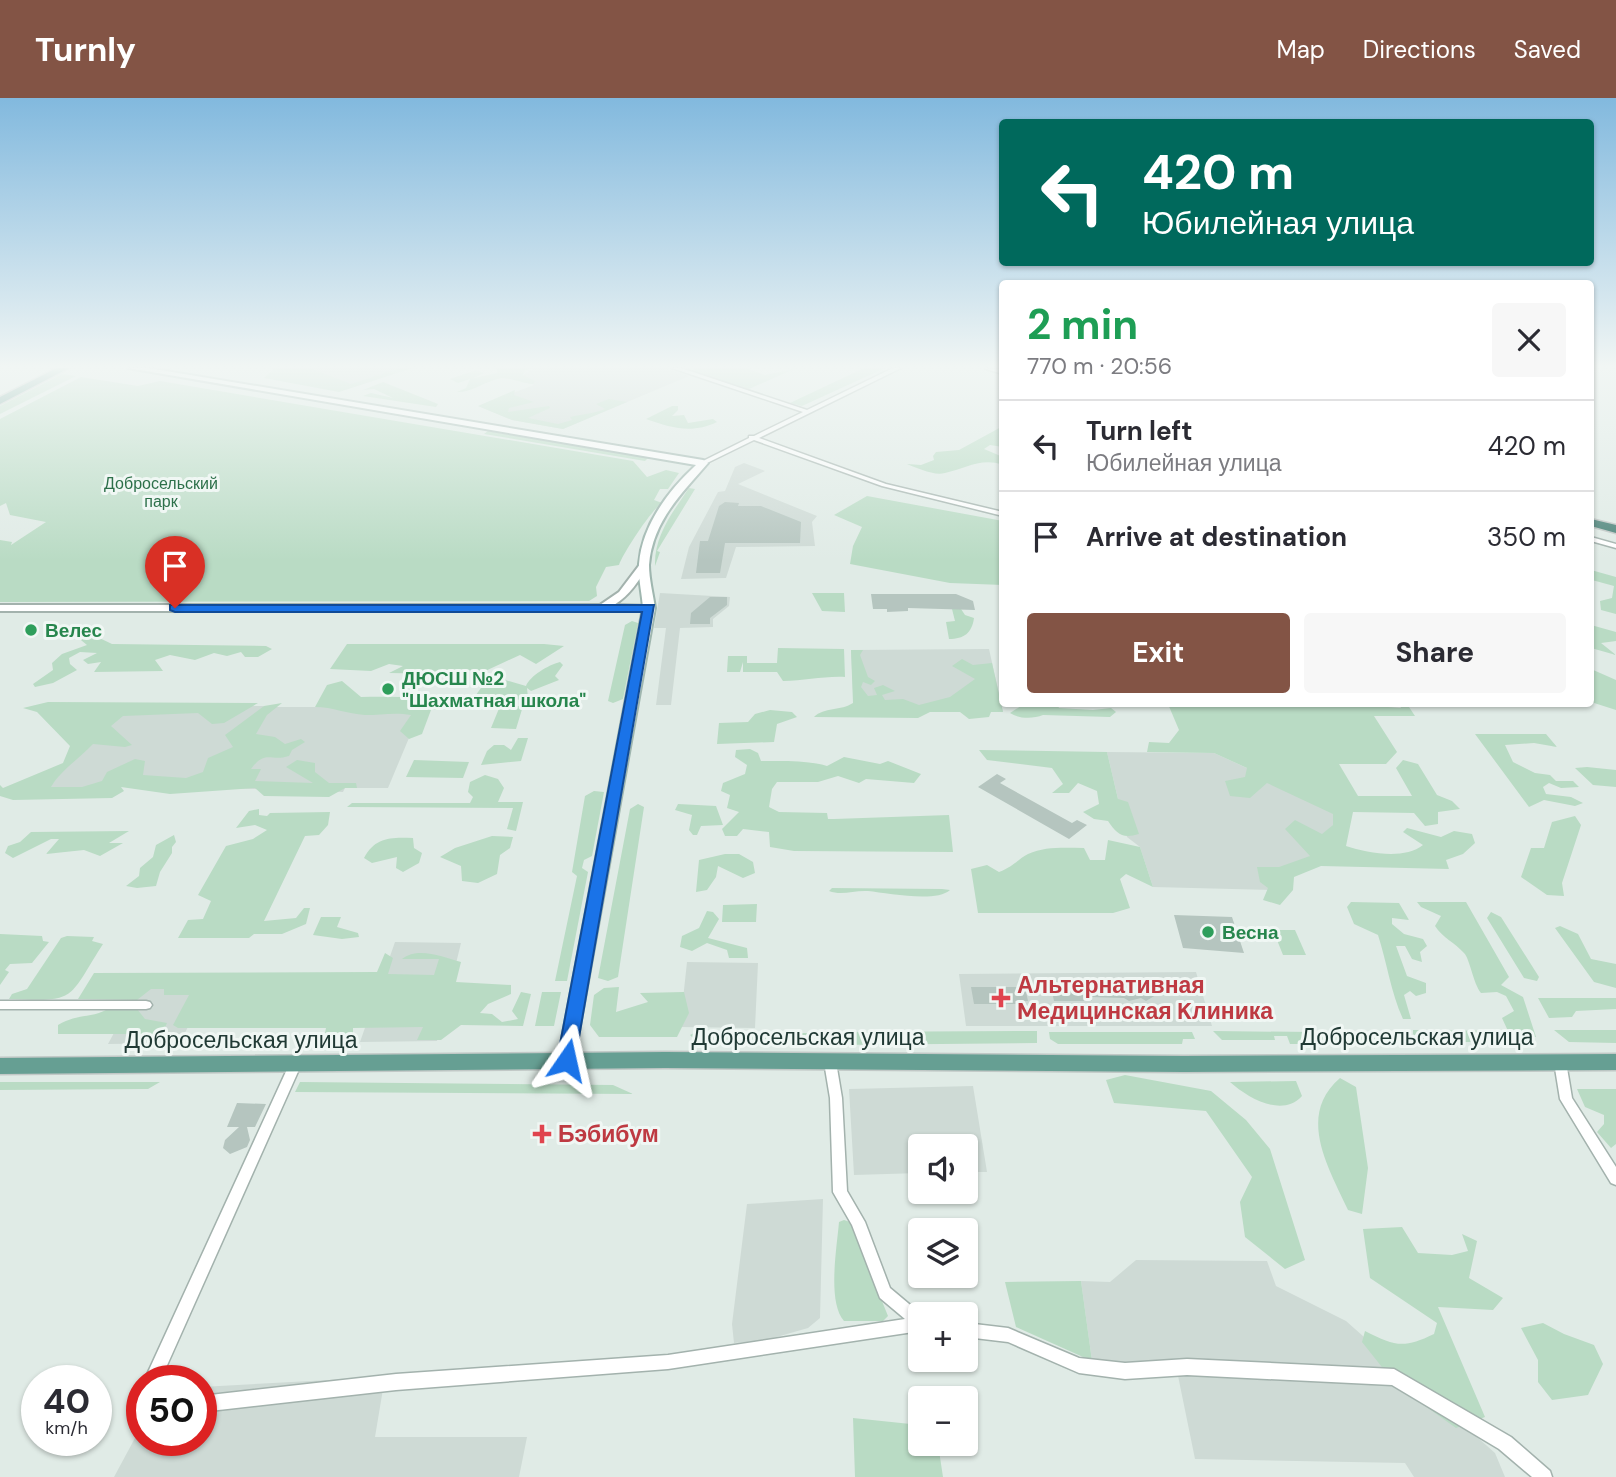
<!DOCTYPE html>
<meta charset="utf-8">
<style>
:root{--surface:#fff;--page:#f7f7f7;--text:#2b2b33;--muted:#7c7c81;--line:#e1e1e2;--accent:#835445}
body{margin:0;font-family:"DM Sans",sans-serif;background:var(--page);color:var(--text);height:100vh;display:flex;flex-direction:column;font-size:26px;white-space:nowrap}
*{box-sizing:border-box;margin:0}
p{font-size:23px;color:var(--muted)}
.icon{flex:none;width:38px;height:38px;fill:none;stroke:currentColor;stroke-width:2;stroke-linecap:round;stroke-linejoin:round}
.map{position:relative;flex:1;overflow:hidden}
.side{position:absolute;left:999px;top:182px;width:595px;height:427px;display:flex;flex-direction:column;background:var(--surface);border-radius:7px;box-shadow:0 2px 5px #0004}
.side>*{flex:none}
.top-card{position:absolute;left:999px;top:21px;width:595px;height:147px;border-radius:7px;box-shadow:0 2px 5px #0004;background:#00695c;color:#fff;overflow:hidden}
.tools{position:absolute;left:908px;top:1036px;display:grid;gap:14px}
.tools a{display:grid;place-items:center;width:70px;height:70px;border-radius:7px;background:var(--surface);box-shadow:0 2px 5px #0004;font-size:35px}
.speed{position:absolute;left:21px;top:1267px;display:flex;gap:14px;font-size:35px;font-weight:700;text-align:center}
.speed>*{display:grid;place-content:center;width:91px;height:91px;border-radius:50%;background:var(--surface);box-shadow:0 2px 5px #0004;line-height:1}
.speed small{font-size:18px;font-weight:400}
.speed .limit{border:10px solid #d22;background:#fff;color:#111}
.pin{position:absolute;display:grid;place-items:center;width:60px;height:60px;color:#fff;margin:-72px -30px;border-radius:50% 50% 50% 0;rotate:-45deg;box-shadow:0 0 7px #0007}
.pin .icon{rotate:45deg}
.me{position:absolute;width:77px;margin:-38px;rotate:11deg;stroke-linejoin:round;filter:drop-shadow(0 0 5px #0008)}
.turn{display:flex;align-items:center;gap:24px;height:147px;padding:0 28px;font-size:32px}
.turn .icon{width:91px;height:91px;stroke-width:2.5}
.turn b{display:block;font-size:49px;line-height:60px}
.round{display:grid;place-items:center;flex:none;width:74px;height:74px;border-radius:7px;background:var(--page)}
.headline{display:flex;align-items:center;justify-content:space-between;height:119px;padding:0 28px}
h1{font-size:42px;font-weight:700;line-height:52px;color:#1e9e55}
.cta{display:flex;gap:14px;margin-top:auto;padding:14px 28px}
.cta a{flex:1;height:80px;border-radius:7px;background:var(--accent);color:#fff;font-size:28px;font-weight:700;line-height:80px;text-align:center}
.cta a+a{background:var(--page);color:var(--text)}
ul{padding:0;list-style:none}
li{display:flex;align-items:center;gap:21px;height:91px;padding:0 28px;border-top:2px solid var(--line)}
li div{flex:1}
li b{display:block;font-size:26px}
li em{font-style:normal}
header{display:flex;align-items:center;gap:42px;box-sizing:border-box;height:98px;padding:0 35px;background:var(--accent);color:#fff}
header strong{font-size:33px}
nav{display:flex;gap:38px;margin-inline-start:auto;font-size:24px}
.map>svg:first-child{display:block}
</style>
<header>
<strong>Turnly</strong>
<nav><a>Map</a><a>Directions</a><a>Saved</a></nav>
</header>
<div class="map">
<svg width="1616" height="1379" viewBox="0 0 1616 1379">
<rect width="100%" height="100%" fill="#e0ebe6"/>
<path fill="#cedad5" d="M281,270h131l-67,22z
M534,270h130l25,8 -126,53 -51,-9 -34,-14 56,-21 -15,-7z
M744,365l21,8 -27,13 79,32 -5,6 3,24 -79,1 -10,31 -45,1 8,-32 29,-55 7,-1 10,-24z
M660,495l70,4 -1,9 -16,13v8l-33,1 -9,77h-15l10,-77h-12z
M989,551l14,63h-149l-3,-62z
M112,608h152l-49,81h-165z
M271,609h151l-34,81h-43l-2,4 -119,-4z
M1107,654l107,1 129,59 -33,44 -37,34 -120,-3 -13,-40 -13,-10z
M395,844l66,1 -24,98 -77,1z
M687,864l71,1 -3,65 -75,-1z
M1196,874l16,54h-246l-7,-52z
M210,884l-30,61 -72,1 33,-61z
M973,988l14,86h-21v-26h-46v27l-66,2 -5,-86z
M823,1101l-3,119 -12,10 -42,12 -32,3 -2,-19 15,-120z
M1136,1162l131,1 9,25 70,35 149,132 10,24h-91l-9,-14 -210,-4 -19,-93 -84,-5 -11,-80 29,1z
M385,1279l-10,60h152l-8,40h-405l28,-52v15h59v-53z"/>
<path fill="#b9dbc4" d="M275,270h35l41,16 49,-16h12l-73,24 -75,-14z
M497,270h39l-11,2 -2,5 12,6 -2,3c-14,-1 -25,-9 -39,-4 -13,4 -22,12 -37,12l9,-4 4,-9 -12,4 -8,-4 26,-9 8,3 -10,5 23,-5z
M694,270h52l19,7 29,-6 -45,20 -57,-17z
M864,270h21l-83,38 -12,-3z
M62,276l14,2 -76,38v-8z
M81,279l57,9 22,-5 473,80 14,16 19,-7 13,3 -11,16h-8l-6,11 8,3c-10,6 -39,50 -43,62l-13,2 -10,20 1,9 -8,5 -589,1v-62l12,2 -1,3 35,-23 -36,-7 -4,-12 -6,3v-87z
M383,284l55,22 -2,3 -73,-11 8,-3 22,5 -19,-9 -11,1z
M515,292l-1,5 20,7 -25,6 -1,4 41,-6 1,2 -22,10 30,6 14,-4 -2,-3c12,-3 22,-3 35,-8l-9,-5 13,-5 18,3 -64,27 -51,-9 -34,-14z
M672,308h6v4l-6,6 12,-1 4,8 25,-4 4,3c-25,12 -45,6 -71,-3z
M1003,328v21l-13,-2 -6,4 19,8v8c-22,-8 -38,4 -58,8 -11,3 -28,-5 -38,-9l14,1 13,-5 -1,-4 3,-4 23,-2z
M488,333l160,27 -3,3 -161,-27z
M689,390l6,1 -38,62 3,1 -5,14c-1,-31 18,-54 34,-78z
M867,398l136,25v64l-53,-2 -100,-19 3,-18 9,-19 -28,-12z
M1591,472l25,7v37l-15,-4 -1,-9 12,-3 2,-12 -22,-6 -1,6z
M812,495h32l1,19 -23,-1z
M952,511h9l4,6 9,3c-2,15 -10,21 -25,21l-3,-17 9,-1z
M632,523l6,2 -15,76 -10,4 -5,-2 17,-76z
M1591,527l25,7v9l-15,2 15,12 -25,-7z
M94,528l-3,8 21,10 154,2 6,3 -14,8h-13l-4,-5 -14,4 -13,-3 -19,7 -25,-5 -15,5 8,11 -69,1 7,-10 -13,2 -5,-4 14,-7 -17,-1 -11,6 1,6 7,6 -24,13 -18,4 -2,-3 20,-14 -1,-7 10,-9 25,-9 -11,-9 6,-7z
M347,546h197l20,2 -28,18 -16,-9 -39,18 -17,-4 -19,5 -56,-1 14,-7 -14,-2 -18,7 -41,-2z
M778,550l66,1 1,28c-22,-1 -40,4 -62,4l-6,-9h-34v-10l-3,10h-13l1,-16h19v7h30z
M851,552h12l-3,5 8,22 7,4 -4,4 -8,-3 -2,5 7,9 9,-1 -3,-7 9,-3 12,6 -13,4 3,5 18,-1 16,6 31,-8 25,-18 -23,-13 10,-7 11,6 19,-2 11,49h-12l-2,5 -20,2 -9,-7h-30l-12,6 -104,-1c10,-10 27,-6 39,-14z
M560,564l3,3 -8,11 4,4 -28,11 -4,-3 1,10 -12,2 -7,-3 -16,8 -62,5 -9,24 -13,5 -9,-8 11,-16c-16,-3 -30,0 -46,0 -18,-1 -32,-8 -50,-8l12,-22 15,-4 19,16c39,-1 77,2 115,-2l9,-13 20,-2 21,6c4,-10 22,-21 34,-24z
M1591,571l25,11v30l-25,-8z
M48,604l210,1 -34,20 -12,1 -14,-11 -75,3 -12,10 21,19 -7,2 -32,-3c-14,15 -31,25 -42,43h31l20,-6 5,-9 28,-13 10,2 -2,14 43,3 17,-6 5,-14 25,-11 -8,-12 39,-29 18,-3 -15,12 -11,19 19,3 10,7 16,-5 4,3 -13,8 -3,6c-19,6 -23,-7 -38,13h10l-6,12 58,2 -27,-16 11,-7 18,3v9l14,11h27l1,5h-12l-16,9 -65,-1 -9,-8 -85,6 -49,-7 3,4 -12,7 -99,2 -13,-4v-11l3,3 60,-25 7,-17 -33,-34 -14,-4z
M1024,606h33l2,4 34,2 18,-2 5,4 -6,5 -67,-2c-10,4 -24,4 -33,-2z
M1168,606l80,3 125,-3 2,2 26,2 -2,-4h8l8,12h-41l23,36 -11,12h-47l19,32h54l-16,-28 7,-8 15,4 19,31 15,6 8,8 -22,3v12l-13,2 -11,-13 -61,-1 -7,34c22,7 58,14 77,-1l-20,-13 4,-4 34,9 13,-6 18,3 3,9 -12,11 -17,6 3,9 -128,-3 -27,11 -1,13 -13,15 -17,-5 5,-12 -8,-6 -3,-15h22l31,-11 -25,-27 10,-9 27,14 11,-9v-11l-66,-31 -17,15 -20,-2 -5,-15 20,-4 2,-9 -33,-15 -67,-1 2,-10 20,1 10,-13z
M500,608h23l-7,23 -25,-1z
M770,612l22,2 5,5 -20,7 -3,18 -57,2 2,-21 29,-1 7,-8z
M1475,636h71l11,13 -23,-4 -29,2 8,17 22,11 15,2 6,6h17l6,6 -18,1 -12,-5 -6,4 3,7 25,3 12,6 -8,3 -31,-6 -15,7z
M518,640h10l-7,23 -40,4 6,-14 7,-6h10l7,5z
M750,651l8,4 3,8c21,0 46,-1 66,5l17,-9 36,7 8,-3 33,13 -7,9 -48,-4 -7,4 -21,-7 -20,6h-41l-5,7 -3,18 10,5 48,1 1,6h6l115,-4 4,37 -159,-1 -24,-4 -1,-15 -26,-3 -6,7h-12l-3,-7 17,-17 -12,-4 3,-13 -9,-4 2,-8 22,-9 2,-9 -12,-8 1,-7z
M979,652l128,2 11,47 10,3 11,32c-17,5 -22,0 -31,-13l-14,-2 -11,-7 16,-8 -2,-13 -19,-8 -9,10h-17l11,-9 -11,-16 -65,-8z
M414,662l55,2 -6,16 -57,-1z
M1587,669l29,3v17l-23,-2 -18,-17z
M485,677l13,4 6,9 -6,14h25l-7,29 -9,-2 6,-21 -166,-1 5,-4h118l3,-6 -5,-5 2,-10z
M594,693l10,1 -12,64 -8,4 -2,8 6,4 -21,109h-12l22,-105 -5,-4 13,-76z
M638,706l6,3 -26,170 -10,4 -10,-3 32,-169z
M678,706l38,2 7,19 -22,1 -4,9h-4l-4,-5 3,-15 -17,-5z
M259,711v6l8,1 3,-3 60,-1 -2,13 -9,10 -14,1 -41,85 32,-3 8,-10h6l-4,16 -24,10h-28l-5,4h-71l10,-18 15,-1 8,-18 -13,-6 28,-49 27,-7 14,-9 -12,-5 -19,3 13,-17z
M1575,718l6,9 -19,58 2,13 -17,-1 -26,-18 10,-29h13l8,-26z
M129,733l-20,12h14l-23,13 -16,-6 -38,4 13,-15h-8l-38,19 -8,-5 3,-7 12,-4 11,-10z
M174,737l2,7 -4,5v6l-12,19 -4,14 -19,2 -11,-2 13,-10 1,-8 13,-11 3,-12z
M492,738l21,1 -3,11 -10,7 -3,19 -19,9 -16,-2 -1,-15 -21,-9 15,-9z
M413,740l1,10 8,5 -3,10 -16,9 -7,-4 1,-11 -25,6 -8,-5c11,-21 27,-21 49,-20z
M1108,742l32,7 13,40 -27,-13 -6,5 10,29 -17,5h-135l-7,-44 16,-4 12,7c15,-6 18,-12 29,-18 18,-8 37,-6 56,-6l6,12h15z
M725,756h14l14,8 2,11 -12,5 -25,-12 -2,11 -9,13 -11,2 3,-32z
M832,790l110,1 8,1c-14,13 -63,3 -82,1 -14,-1 -26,5 -39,0z
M1351,804l48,1 10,17 -17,-2v6l12,10 19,5 4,7 -7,6 2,10 -10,-3 -7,-13h-9l11,30 19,7v10l-10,3 -6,-5 -6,4 7,24h-8c-12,-26 -16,-56 -25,-84l-24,-11 -7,-17z
M1417,804h49l43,75 -8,8 22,12 13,40 -24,1v4h-91l-8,-8v-4l95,1 -6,-13 12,-7 -8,-15 -9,-4 -16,1c-8,-10 -11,-34 -17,-40 -10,-11 -21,-15 -29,-27l6,-10 -20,-9z
M757,806l-1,18h-34l1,-17z
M707,813l6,1 6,7 -11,19 39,10 1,10h-19l-2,-8 -20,-7 -15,8 -12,-4 2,-11 17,-8z
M1491,814l10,5 38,60 -2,4 -13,-3 -37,-60z
M321,819h20l-4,10 21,6 1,4 -17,2 -29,-4z
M1560,828l18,8 13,25 25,5v24l-22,-6 -39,-54z
M1273,832h22l11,25h-23z
M0,836l42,2 1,5 6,1 -17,21 -22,1 -5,6 4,2 -9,13z
M67,838l27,1 -2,4 11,3c-36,56 -25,58 -94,55l3,-5 15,-5 34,-51z
M385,855l8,5 -5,16 46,1 5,-16h-37c16,-13 41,-2 59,3l-5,20 55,3v9l-23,10 -8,9 12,1 10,8 16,-3 -6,-8 9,-19 10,2 -8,32 -62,-1 -20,15h-24l6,-13 -70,1v6l-12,10 -18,-1 3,-15h-148l-5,-3 16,-30h-25v-6h-13l-14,11 -59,-1 16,-26 283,-1z
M619,889l-3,25 32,-10 -8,-9 44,-1 5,21 -12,24h-78l-9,-12 4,-30 10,-7z
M542,894h19l-7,34h-19z
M1538,900h78v11l-40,2 -4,6 -23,1z
M108,911h29l8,10 22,4 -5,11h-104v-9c21,-12 31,-6 50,-16z
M1554,932h62v13l-47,-1z
M1037,933v12l-200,2 -6,-13z
M1213,933l184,2 -1,8 -6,3h-100l-3,-8h-13l1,4h-53z
M1049,934h143l3,7h-12l-1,5h-124l-8,-5z
M694,935h117l3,3 -4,5 -115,-1 -5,-5z
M1125,977l86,16 35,29 24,29 35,111 -20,9 -40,-32 -5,-35 12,-25 -46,-66 -92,-8 -8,-23z
M1340,980l16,9 12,81 -6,46 -14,-4c-19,-42 -52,-94 -8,-132z
M1296,983l6,15c-20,22 -54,2 -72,-14z
M0,984h160l-12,7 -148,1z
M300,984l313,3 20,9 -338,-2z
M1577,991h39v55l-5,4 -14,-16 7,-8v-9l-19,-8z
M844,1122l6,2 38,94 -5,5h-39c-17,-19 -7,-74 -5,-99z
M1402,1129l16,26 34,2 16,-4 -6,-17 15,7 -8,37 34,20 -10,12 -55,-3 47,110 -29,11 -59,-42 -35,-44 3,-11c30,15 38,18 69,3l3,-11 -67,-45 -7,-49z
M1081,1183l11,80 -76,-34 -11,-45z
M1543,1225l21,11 30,11 9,19 -15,31 -36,5 -14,-18v-22l-17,-32z
M853,1320l67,7v19h18l5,33h-88z"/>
<path fill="#b5c5bf" d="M725,404l14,1 -1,3h23l40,16 -1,21h-75l-5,30h-24l4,-32h8l11,-35z
M871,496h85l17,7 2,9 -67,-2v3l-21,1v-3h-14z
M710,499h17v8l-17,13v6h-20l1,-11z
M997,676l9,5 -6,4 72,40 5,-3 10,5 -18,14 -91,-52z
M1174,817l58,2 12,36 -61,-5z
M1062,880l11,1 1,3h64l3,-3 20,13 -15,9 -5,-3 -12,3 -5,-3 -33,-1 1,4h-38l-4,-19h12z
M971,889h54l3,14h-13l1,3h-42z
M237,1005l29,1 -11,23h-8l3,13 -3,7 -17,7 -7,-6 2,-8 14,-13h-12z"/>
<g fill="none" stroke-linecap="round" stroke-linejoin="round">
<g stroke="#a3b2ad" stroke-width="3">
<path id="minor" d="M672,270h9l126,42 86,-42h8l-142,70 127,46 117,28v4l-121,-30 -128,-46 -49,24h-4v-2l48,-24v-2h5l49,-24z
M985,270l18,2v4l-17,-5z
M1591,439l25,7v4l-25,-7z
M0,903h146l4,1 2,3 -2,3 -4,1h-146z
M830,959l4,2 2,3 6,36 5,93 18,31 25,66 31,26 -1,17 -252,38 -272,21 -195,22v-16l195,-22 272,-19 237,-36 -25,-21 -28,-73 -19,-33 -3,-94 -6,-36 2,-3z
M1560,959l4,2 2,3 6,36 44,69v18l-5,-2 -51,-84 -6,-37 2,-3z
M295,962l4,2 2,3 -141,316h-16l145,-316 2,-3z
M966,1225l42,5 71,30 46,5 62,-4 207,10 117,68 39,34 2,6h-20l-33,-28 -107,-64 -205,-10 -62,4 -46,-6 -71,-31 -42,-5z"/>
</g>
<g stroke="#a3b2ad" stroke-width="4">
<path id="tertiary" d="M644,464l5,3c-10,15 -19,30 -35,40l39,1 1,2 -5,3h-649v-6h600l19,-13 22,-29z"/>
</g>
<g stroke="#9fb6af" stroke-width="4">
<path id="secondary" d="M128,270h20l555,92 5,3c-26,30 -56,59 -59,102 0,14 4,29 6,43l-82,457 -6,2 -6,-2 -3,-5 85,-452c-1,-15 -5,-30 -4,-44 3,-39 30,-74 57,-99z"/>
</g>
<g stroke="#c1c8c6" stroke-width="3">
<path id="primary" d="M57,270h12l-69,36v-7z
M665,954l519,4 432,-2v16l-432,2 -519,-4 -665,6v-16z"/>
</g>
<g stroke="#c1c8c6" stroke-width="3">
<path id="trunk" d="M1591,421l25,6v8l-25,-7z"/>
</g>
<use href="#minor" fill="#fff" fill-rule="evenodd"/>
<use href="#tertiary" fill="#fff" fill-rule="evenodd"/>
<use href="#secondary" fill="#fff" fill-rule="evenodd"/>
<use href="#primary" fill="#669f93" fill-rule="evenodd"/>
<use href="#trunk" fill="#4a8278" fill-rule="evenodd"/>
</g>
<linearGradient id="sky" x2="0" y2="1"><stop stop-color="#82b9de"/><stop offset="0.58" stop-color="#f1f6f4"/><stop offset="1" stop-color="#f1f6f4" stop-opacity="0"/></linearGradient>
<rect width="1616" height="463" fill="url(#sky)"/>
<path fill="#1a73e8" stroke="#114b97" stroke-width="2" d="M170,507h484l-80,461h-15l-2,-6 85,-448h-467l-5,-2z"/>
<g fill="#2e9e5b" stroke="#f0f7f4" stroke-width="2.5">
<circle cx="31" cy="532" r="7"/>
<circle cx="388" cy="591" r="7"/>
<circle cx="1208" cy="834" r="7"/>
</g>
<g fill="#e0444e" stroke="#f0f7f4" stroke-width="2.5">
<path d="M997.5 889.5h7v7h7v7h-7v7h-7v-7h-7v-7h7z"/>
<path d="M538.5 1025.5h7v7h7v7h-7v7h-7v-7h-7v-7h7z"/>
</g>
<g text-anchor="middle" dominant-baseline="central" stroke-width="6" stroke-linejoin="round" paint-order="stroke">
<g font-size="16" fill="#2d704a" stroke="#f0f7f4">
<text x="161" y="385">Добросельский<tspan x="161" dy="18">парк</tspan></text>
</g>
<g font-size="19" font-weight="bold" fill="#27864d" stroke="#f0f7f4" text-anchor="start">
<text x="45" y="532">Велес</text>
<text x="402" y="580">ДЮСШ №2<tspan x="402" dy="22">"Шахматная школа"</tspan></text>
<text x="1222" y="834">Весна</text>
</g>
<g font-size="23" font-weight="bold" fill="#be3a42" stroke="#f0f7f4" text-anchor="start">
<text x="1017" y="887">Альтернативная<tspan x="1017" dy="26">Mедицинская Kлиника</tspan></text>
<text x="558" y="1036">Бэбибум</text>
</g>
<g font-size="23" fill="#213a35" stroke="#f0f7f4">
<text x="808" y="939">Добросельская улица</text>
<text x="1417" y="939">Добросельская улица</text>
<text x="241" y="942">Добросельская улица</text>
</g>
</g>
</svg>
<div class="tools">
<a><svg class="icon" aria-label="sound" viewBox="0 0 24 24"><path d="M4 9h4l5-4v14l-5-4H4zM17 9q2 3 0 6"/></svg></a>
<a><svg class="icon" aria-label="layers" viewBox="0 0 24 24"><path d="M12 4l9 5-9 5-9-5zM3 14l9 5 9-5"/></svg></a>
<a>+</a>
<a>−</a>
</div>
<div class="speed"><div>40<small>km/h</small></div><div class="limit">50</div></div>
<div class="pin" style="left:175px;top:510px;background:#d93025"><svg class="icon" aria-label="arrive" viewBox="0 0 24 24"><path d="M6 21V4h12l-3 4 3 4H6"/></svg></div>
<svg class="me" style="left:567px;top:962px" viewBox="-20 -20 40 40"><path d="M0-17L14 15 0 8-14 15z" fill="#1a73e8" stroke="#fff" stroke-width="4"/></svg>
<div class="top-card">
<div class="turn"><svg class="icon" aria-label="left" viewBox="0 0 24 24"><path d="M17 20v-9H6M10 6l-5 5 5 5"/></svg><div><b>420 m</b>Юбилейная улица</div></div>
</div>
<section class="side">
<div class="headline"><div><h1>2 min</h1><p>770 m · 20:56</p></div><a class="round"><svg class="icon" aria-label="close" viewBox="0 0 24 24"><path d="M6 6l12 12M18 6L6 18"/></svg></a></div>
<ul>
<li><svg class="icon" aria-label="left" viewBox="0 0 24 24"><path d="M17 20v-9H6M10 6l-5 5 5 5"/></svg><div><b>Turn left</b><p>Юбилейная улица</p></div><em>420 m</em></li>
<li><svg class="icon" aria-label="arrive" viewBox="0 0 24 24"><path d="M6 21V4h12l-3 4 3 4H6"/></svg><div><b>Arrive at destination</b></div><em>350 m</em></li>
</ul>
<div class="cta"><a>Exit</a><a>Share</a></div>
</section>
</div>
